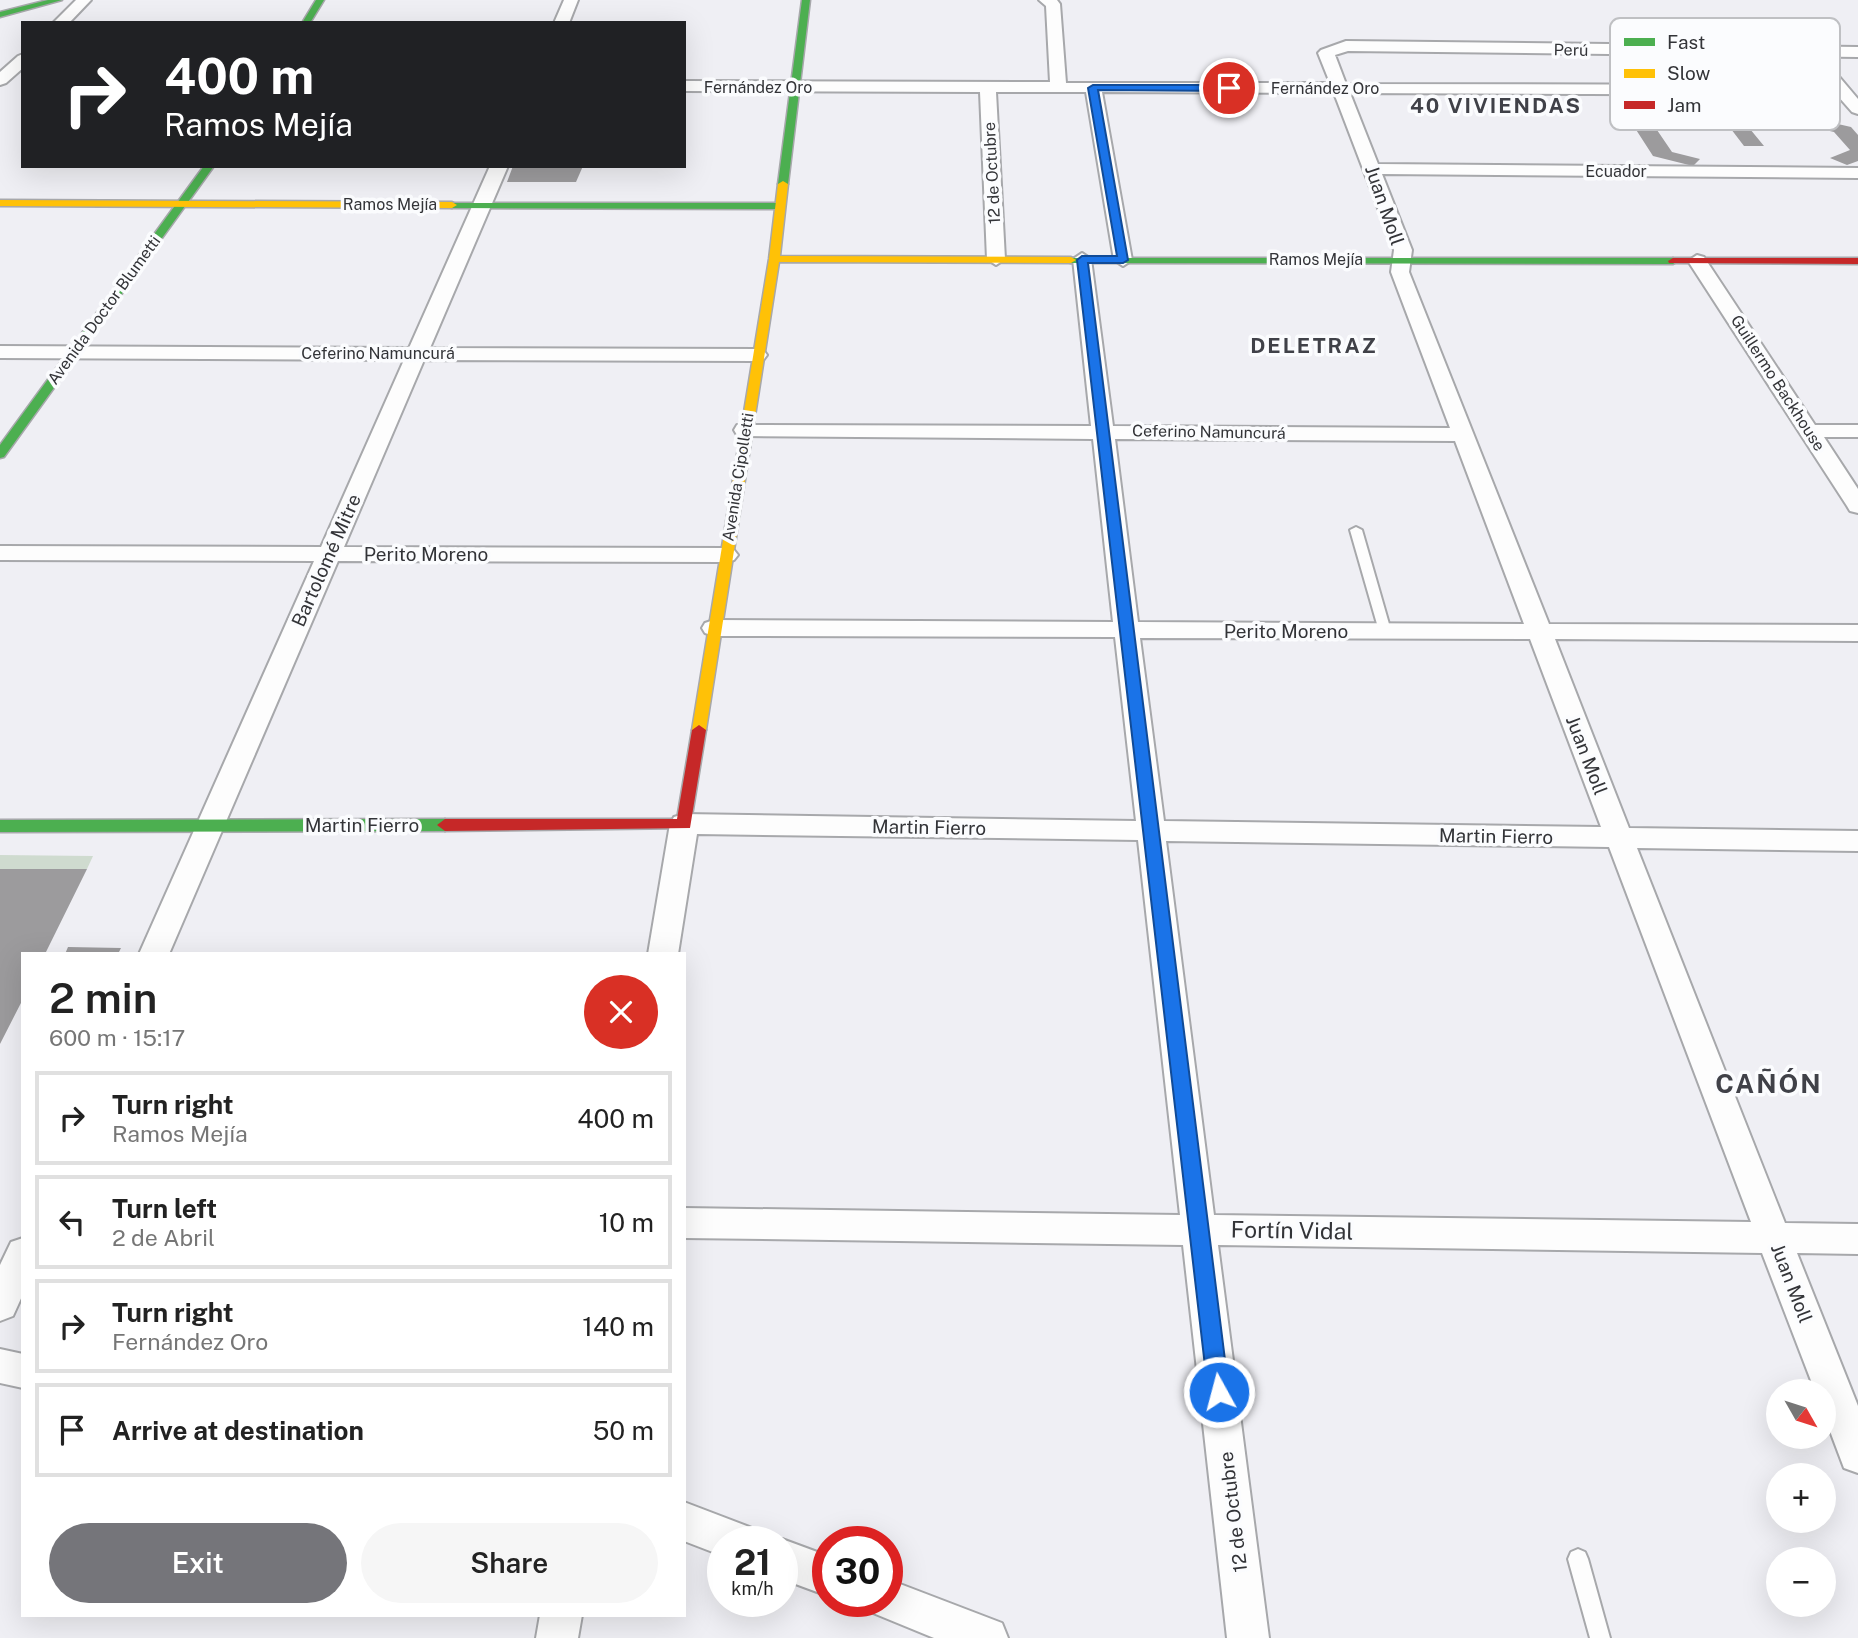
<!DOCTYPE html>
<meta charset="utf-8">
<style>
:root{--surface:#fff;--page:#f6f6f6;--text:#222;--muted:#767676;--line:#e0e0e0;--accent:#75757a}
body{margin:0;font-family:"Public Sans",sans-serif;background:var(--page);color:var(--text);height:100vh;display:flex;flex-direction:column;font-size:26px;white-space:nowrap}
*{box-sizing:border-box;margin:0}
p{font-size:23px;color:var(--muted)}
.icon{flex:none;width:38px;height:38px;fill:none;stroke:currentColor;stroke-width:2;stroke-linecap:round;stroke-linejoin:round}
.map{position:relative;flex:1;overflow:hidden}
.side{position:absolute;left:21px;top:952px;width:665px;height:665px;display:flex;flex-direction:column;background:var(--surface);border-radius:0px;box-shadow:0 7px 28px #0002}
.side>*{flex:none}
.banner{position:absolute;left:21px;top:21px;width:665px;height:147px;border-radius:0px;box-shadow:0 7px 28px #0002;background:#202124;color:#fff;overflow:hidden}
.needle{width:46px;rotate:129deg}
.buttons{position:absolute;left:1766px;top:1379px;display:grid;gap:14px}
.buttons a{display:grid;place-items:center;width:70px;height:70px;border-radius:50%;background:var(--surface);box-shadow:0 7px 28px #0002;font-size:35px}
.speed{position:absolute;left:707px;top:1526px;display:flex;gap:14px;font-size:35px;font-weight:700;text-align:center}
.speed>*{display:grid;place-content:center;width:91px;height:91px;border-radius:50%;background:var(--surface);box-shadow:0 7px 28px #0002;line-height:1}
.speed small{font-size:18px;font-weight:400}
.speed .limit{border:10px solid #d22;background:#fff;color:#111}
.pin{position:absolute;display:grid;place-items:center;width:60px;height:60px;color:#fff;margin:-30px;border:4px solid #fff;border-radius:50%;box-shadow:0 2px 7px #0007}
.me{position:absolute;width:77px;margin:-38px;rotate:353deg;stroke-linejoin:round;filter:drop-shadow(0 0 5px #0008)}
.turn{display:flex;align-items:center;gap:24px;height:147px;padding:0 28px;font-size:32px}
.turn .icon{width:91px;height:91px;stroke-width:2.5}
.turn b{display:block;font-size:49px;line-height:60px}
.round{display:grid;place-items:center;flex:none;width:74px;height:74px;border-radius:37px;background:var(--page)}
.head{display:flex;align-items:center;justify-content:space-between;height:119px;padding:0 28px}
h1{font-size:42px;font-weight:600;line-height:52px}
.cta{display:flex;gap:14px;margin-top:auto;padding:14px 28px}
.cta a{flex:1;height:80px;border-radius:42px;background:var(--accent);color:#fff;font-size:28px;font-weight:600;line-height:80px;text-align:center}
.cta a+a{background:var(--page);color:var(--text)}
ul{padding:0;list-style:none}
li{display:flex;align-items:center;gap:21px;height:94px;margin:0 14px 10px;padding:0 14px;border:4px solid var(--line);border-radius:0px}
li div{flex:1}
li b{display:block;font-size:26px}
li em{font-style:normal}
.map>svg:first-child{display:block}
</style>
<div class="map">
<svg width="1858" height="1638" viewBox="0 0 1858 1638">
<rect width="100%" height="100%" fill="#efeff4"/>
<path fill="#cfdbcf" d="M0,855l93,1 -6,13h-87z"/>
<path fill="#9c9b9d" d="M1659,98h23l10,14 44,9 31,-9 -10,-13h21l12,14 61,14 7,8v26l-11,4 -17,-7 20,-8 -16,-18 -51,-12 -33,9 14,17h-20l-13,-17 -46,-10 -28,11 15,22 28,7 -7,7 -40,-10 -20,-31 37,-12z
M513,166h70l-7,16h-69z
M0,869h87l-42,85h-22v45l-23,45z
M68,947l53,1 -3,6h-53z"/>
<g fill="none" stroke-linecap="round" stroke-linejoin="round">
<g stroke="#a7a8ab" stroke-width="4">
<path id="lane" d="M1356,527l6,3 29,101 -2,3h-8l-2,-3 -29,-101z
M1578,1549l7,3 3,7 22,79h-20l-22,-79 3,-7z"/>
</g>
<g stroke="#a7a8ab" stroke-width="4">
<path id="street" d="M76,0h15l-22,23h-16z
M564,0h14l-9,23h-15z
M1039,0h18l3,4 6,79h264l-12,-30 3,-3 25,-9 512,6v10l-510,-6 -13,4 11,29 483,1 -7,-9 8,-5 6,2 22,26v15l-6,-2 -15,-17 -487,-2 28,71 480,4v10l-476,-4 30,76 -3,22 140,352 309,1v16l-303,-2 74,189 229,3v20l-221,-3 148,375 73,1v30l-61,-1 61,153v67l-14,-5 -20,-53v-24h-9l-53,-138 -544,-8 51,393h-42l-44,-393 -499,-7v-30l496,7 -42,-375 -441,-6 -19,120h-30l22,-130 4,-7 10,-3 452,7 -21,-184 -401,-1 -9,-3 -3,-5 3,-5 9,-3 399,2 -20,-183 -348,-3 -8,-1 -3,-5 3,-5 354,1 -18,-167 9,-6 9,6 22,167 337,2 -59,-156 3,-22 -60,-157 -232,-1 30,168 -9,6 -9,-6 -28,-168h-90l9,167 -9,6 -9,-6 -7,-167 -296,-1v-10l366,1 -4,-76zM1115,439l340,2 69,183 -386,-2zM1140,638l390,1 71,188 -437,-6zM1166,841l443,6 142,375 -537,-7z
M23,54v14l-17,15 -6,2v-13l18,-16z
M490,166h18l-78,182 327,1 7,2 3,4 -3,4 -7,2 -333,-1 -80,187 382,1 8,2 4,5 -4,5 -8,2 -388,-1 -169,393h-30l175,-393 -314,-1v-14l321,1 83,-187 -404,-2v-12l409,2z
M1697,255l7,2 111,168h43v12h-34l34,52v24l-8,-2 -3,-5 -159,-245z
M23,1238v56l-10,22 -13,5v-56l11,-23z
M0,1349l23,5v34l-23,-5z
M684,1502l68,26 6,14h-35v14l-39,-15z
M782,1539l46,17v40l-46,-17v-37h-7z
M887,1579l115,44 6,15h-74l-61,-25 -6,-12h20z
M540,1615h42l-4,23h-42z"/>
</g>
<g stroke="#a7a8ab" stroke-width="3">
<path id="fast" d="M48,0h14l-62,17v-5z
M316,0h8l-14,23h-8z
M802,0h8l-22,184 -5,3 -5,-3z
M204,166h10l-210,291 -4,1v-13z
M448,203h332l5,3 -5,3 -328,-1 -4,-1z
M1067,258h606l5,3 -5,3 -602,-1 -4,-1z
M445,819l8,6 -8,6 -445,1v-12z"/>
</g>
<g stroke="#a7a8ab" stroke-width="3">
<path id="slow" d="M783,181l5,3 -8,72 291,1 5,3 -5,3 -292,-1 -73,468 -7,5 -7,-5 77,-471 9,-75z
M0,200l452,2 5,3 -5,3 -452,-2z"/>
</g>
<g stroke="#a7a8ab" stroke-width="3">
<path id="jam" d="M1673,258h185v6l-189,-1 -1,-2z
M699,725l7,5 -16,98 -245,3 -8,-6 8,-6h232l15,-89z"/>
</g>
<use href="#lane" fill="#fdfdfd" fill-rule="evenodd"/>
<use href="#street" fill="#fdfdfd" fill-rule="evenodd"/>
<use href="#fast" fill="#4caf50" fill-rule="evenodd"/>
<use href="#slow" fill="#ffc107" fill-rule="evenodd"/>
<use href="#jam" fill="#c62828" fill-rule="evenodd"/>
</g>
<path fill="#1a73e8" stroke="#114b97" stroke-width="2" d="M1093,85h136l5,3 -5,3 -131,-1 30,170 -5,3h-35l141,1129 -3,7 -7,3 -8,-3 -3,-7 -131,-1132 5,-4h35l-29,-168z"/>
<g text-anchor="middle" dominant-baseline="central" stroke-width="7" stroke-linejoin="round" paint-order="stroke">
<g font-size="16" fill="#333438" stroke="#fbfcfe">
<text transform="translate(1571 50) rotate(1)">Perú</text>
<text x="758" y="87">Fernández Oro</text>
<text x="1325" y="88">Fernández Oro</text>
<text x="1616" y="171">Ecuador</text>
<text transform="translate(992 173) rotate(-93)">12 de Octubre</text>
<text x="390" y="204">Ramos Mejía</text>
<text x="1316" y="259">Ramos Mejía</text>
<text transform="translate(104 310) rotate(-54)">Avenida Doctor Blumetti</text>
<text x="378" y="353">Ceferino Namuncurá</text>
<text transform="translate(1778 383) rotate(57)">Guillermo Backhouse</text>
<text transform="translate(1209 432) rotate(1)">Ceferino Namuncurá</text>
<text transform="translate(738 477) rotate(-81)">Avenida Cipolletti</text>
</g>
<g font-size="19" fill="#333438" stroke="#fbfcfe">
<text transform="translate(1385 205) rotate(71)">Juan Moll</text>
<text x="426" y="554">Perito Moreno</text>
<text transform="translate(326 560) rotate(-66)">Bartolomé Mitre</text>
<text x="1286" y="631">Perito Moreno</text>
<text transform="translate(1587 755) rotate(69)">Juan Moll</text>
<text x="362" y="825">Martin Fierro</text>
<text transform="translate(929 827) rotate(1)">Martin Fierro</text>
<text transform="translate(1496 836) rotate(1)">Martin Fierro</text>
<text transform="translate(1792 1283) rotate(69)">Juan Moll</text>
<text transform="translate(1233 1512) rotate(-97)">12 de Octubre</text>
</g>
<g font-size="21" font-weight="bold" letter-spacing="2" fill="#404148" stroke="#fbfcfe">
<text x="1496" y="105">40 VIVIENDAS</text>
<text x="1314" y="345">DELETRAZ</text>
</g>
<g font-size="23" fill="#333438" stroke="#fbfcfe">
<text transform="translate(1292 1230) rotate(1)">Fortín Vidal</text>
</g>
<g font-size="26" font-weight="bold" letter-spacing="2" fill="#404148" stroke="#fbfcfe">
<text x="1769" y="1083">CAÑÓN</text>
</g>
</g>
<rect x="1610" y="18" width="230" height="112" rx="10" fill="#fbfcfe" stroke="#bfc0c3" stroke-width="2"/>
<rect x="1624" y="38" width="31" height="8" fill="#4caf50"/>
<rect x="1624" y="69" width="31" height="9" fill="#ffc107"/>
<rect x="1624" y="101" width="31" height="8" fill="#c62828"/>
<g font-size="19" fill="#333438">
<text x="1667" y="49">Fast</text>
<text x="1667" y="80">Slow</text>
<text x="1667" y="112">Jam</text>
</g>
</svg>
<div class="buttons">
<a><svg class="needle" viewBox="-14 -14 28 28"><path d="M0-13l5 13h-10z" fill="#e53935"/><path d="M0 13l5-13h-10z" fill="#767676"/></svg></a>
<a>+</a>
<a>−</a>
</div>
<div class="speed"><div>21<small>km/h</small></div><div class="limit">30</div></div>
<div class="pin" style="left:1229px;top:88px;background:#d93025"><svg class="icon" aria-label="arrive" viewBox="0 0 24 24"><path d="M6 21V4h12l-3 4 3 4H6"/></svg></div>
<svg class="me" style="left:1219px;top:1392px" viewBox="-20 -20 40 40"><circle r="17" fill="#1a73e8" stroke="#fff" stroke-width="3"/><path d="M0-11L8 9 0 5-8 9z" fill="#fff"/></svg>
<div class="banner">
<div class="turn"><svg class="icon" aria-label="right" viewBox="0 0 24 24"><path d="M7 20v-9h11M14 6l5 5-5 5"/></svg><div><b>400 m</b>Ramos Mejía</div></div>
</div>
<section class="side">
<div class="head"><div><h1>2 min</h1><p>600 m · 15:17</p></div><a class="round" style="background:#d93025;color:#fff"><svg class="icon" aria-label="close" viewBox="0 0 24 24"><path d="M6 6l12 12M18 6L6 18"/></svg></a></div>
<ul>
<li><svg class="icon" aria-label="right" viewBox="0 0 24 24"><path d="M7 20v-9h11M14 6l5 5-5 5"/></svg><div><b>Turn right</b><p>Ramos Mejía</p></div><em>400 m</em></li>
<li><svg class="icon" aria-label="left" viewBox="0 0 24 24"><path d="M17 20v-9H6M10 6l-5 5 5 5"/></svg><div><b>Turn left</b><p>2 de Abril</p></div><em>10 m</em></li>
<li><svg class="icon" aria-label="right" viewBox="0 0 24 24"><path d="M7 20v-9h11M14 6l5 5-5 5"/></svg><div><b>Turn right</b><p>Fernández Oro</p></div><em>140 m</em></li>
<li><svg class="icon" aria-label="arrive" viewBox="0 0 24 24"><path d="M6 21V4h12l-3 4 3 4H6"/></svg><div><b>Arrive at destination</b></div><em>50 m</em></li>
</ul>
<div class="cta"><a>Exit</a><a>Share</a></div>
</section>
</div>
